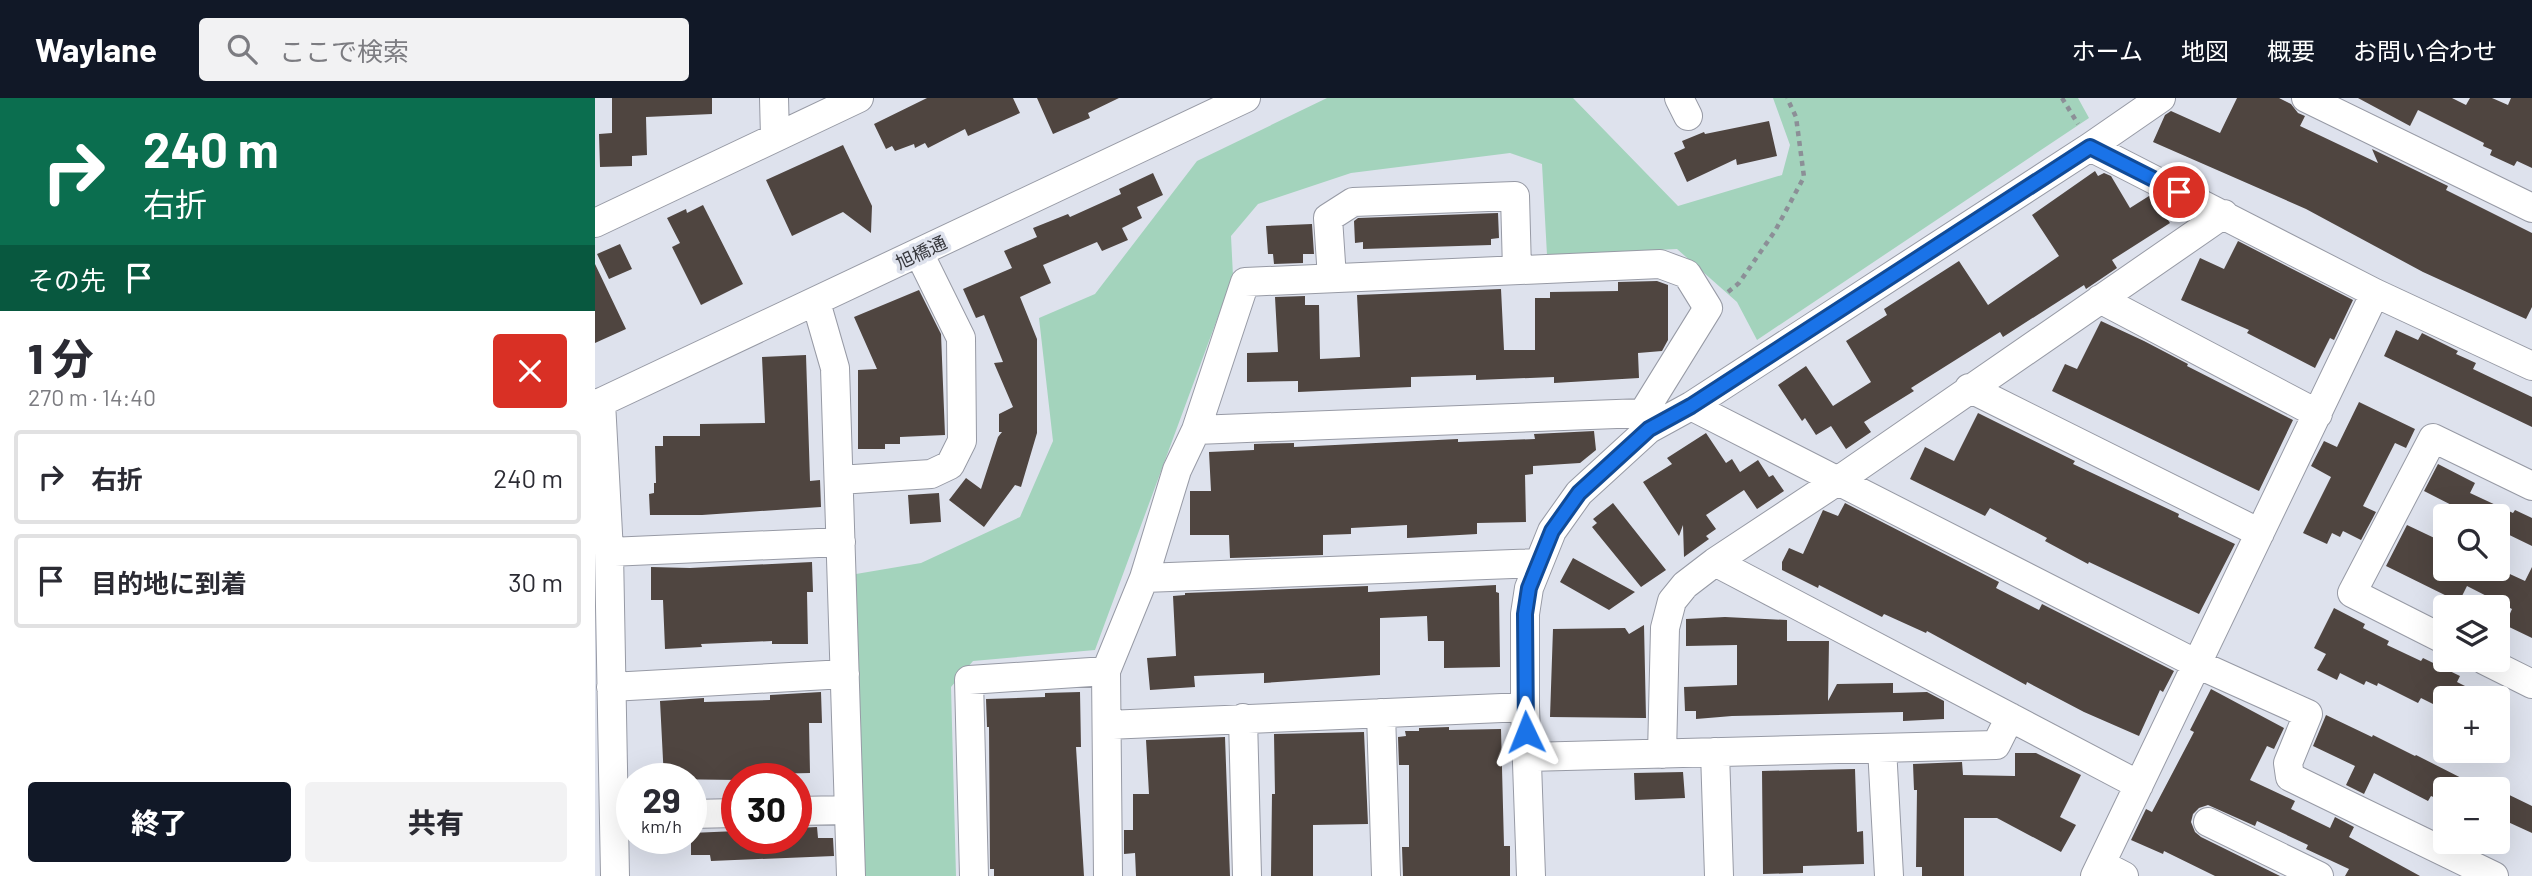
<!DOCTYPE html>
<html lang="ja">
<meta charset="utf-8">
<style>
:root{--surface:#fff;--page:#f2f2f3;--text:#2b2b33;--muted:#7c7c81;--line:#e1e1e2;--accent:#111827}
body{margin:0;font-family:Barlow,"Noto Sans JP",sans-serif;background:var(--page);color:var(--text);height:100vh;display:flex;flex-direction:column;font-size:26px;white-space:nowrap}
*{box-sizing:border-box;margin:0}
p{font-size:23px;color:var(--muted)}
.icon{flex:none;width:38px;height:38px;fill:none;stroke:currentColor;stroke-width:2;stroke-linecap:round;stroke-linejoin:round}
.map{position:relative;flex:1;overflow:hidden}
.panel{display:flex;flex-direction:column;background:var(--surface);width:595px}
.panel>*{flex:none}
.banner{background:#0b6e4f;color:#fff;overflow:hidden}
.buttons{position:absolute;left:1838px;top:406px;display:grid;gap:14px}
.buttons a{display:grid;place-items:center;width:77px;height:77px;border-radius:7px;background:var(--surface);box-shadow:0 7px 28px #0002;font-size:35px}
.speed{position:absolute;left:21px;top:665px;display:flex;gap:14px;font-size:35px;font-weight:700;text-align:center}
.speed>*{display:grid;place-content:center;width:91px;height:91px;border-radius:50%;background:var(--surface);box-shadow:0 7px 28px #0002;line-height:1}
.speed small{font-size:18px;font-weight:400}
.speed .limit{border:10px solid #d22;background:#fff;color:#111}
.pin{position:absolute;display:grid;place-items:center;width:60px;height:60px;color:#fff;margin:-30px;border:4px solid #fff;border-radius:50%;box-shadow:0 2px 7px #0007}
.me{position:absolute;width:77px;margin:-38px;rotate:358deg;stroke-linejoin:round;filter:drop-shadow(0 0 5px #0008)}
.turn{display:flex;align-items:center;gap:24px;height:147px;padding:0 28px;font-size:32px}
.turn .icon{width:91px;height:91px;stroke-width:2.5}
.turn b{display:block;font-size:49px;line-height:60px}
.then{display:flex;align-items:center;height:66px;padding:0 28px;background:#0003;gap:14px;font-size:26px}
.round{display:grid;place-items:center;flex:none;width:74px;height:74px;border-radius:7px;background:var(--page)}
.overview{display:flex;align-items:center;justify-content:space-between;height:119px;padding:0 28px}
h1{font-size:42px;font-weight:800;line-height:52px}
.cta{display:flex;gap:14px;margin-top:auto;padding:14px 28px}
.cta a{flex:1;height:80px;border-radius:7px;background:var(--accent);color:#fff;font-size:28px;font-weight:800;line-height:80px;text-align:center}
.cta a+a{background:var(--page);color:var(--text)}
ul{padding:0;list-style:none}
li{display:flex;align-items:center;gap:21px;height:94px;margin:0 14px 10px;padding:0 14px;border:4px solid var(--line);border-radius:7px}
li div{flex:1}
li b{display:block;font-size:26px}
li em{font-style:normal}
header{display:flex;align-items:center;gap:42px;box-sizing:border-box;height:98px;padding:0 35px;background:var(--accent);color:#fff}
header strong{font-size:33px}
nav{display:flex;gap:38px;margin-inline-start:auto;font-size:24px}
.search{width:490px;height:63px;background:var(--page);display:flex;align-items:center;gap:18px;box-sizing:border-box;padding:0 24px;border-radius:7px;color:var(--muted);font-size:26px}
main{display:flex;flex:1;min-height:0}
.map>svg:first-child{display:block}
</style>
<header>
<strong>Waylane</strong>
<div class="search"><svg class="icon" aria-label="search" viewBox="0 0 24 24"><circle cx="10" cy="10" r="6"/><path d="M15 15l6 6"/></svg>ここで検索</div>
<nav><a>ホーム</a><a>地図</a><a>概要</a><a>お問い合わせ</a></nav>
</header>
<main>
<section class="panel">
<div class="banner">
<div class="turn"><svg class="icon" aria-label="right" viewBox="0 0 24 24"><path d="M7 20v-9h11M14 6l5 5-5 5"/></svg><div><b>240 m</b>右折</div></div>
<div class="then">その先<svg class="icon" aria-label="arrive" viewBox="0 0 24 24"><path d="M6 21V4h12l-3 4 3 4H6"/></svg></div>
</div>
<div class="overview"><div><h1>1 分</h1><p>270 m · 14:40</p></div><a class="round" style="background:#d93025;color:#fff"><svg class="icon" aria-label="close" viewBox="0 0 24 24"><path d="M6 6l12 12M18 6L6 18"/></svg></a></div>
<ul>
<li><svg class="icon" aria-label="right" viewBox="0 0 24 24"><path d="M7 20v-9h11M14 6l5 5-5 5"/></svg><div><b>右折</b></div><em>240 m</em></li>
<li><svg class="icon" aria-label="arrive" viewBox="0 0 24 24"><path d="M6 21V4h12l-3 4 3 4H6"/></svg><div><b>目的地に到着</b></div><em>30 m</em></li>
</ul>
<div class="cta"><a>終了</a><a>共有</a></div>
</section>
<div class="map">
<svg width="1937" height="778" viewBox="0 0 1937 778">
<rect width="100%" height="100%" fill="#dee2ed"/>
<path fill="#a3d3bc" d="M732,0h246l105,108 104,-31 8,-30 -17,-47h305l11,20 -332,222 -20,-38 -60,-53 -130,6 -5,-91 -32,-11 -159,20 -93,31 -27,32 2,40 -138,374 -122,11 -22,26 5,189h-92l-8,-302 65,-11 99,-46 33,-76 -14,-123 56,-24 102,-133z"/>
<path fill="#4f4540" d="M17,0h100v16l-66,3 1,38 -15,1v10l-32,1 -1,-33 13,-1z
M332,0h86l7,15 -52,23 -3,-7 -37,19 -3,-5 -10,5 -1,-4 -19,7 -3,-5 -6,3 -12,-25z
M442,0h82l-31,15 2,5 -37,16z
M1642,0h42l12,6 7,9 7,3 -5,10 78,37 -6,-14 76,37 -2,4 86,43v74l-6,12 -103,-47 -117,-63 -153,-67 12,-27 6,-4 49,22z
M1763,0h94l14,7 4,-7h22l16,7 3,-7h21v70l-15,-7 -3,5 -24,-11 2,-5 -9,-4 1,-3 -66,-33 -8,16z
M1174,23l8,35 -40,9 -1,-6 -49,23 -13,-29 11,-5 -3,-7 22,-9 1,2z
M248,47l29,61 -1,27 -28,-21 -51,24 -26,-56z
M1500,73l3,5 6,-3 7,3 19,32 19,-12 5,3 16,24 -58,37 5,8 -31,21 -2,-4 -81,52 -3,-5 -89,56 3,3 -50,31 7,10 -25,17 -15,-23 -15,9 -11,-17 -3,3 -24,-36 28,-19 27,40 38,-24 -25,-41 41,-26 -3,-6 75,-48 29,44 71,-49 -27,-41z
M558,75l10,22 -26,12 5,11 -20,10 6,12 -26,11 -5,-9 -54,23 8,18 -31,14 17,42v94l-16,54 -6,-2 -31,42 -35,-27 17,-22 15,11 17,-52 4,-5h-3v-18l14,-7 -19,-44 9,-1 -19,-47 -8,3 -13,-29 49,-21 -8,-17 33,-14 -4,-9 35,-14 2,3 51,-23 -2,-5z
M108,107l40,79 -42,21 -29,-58 8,-4 -13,-25 19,-9 1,4z
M903,115l1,25 -8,1v6l-128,4v-7l-8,1 -1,-22 4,-3z
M717,126l2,30h-11v9l-29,1 -1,-10h-5l-2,-28z
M1643,143l115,59 -19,40 -4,-2 -15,30 -68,-35 2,-3 -68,-30 19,-42 24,11z
M25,146l12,25 -23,10 -12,-25z
M0,166l31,65 -31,14z
M1062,183l11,4v55l-6,11 -24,2 1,25 -85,5v-6l-78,3v-5l-65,2v10l-113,5v-11l-51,1v-29l31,-1 -3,-55 30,-1v9h14l1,54 40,-2 -3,-62 144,-6 3,61h31v-52h15v-6l68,-1v-9z
M324,192l22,44 4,101 -45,2v7h-15v5h-27v-79l19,-1 -23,-52z
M1506,223l43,20 44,23 -1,2 106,54 -34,71 -207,-100 13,-27 12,5z
M1801,232l22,10 4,-7 36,18 -2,3 20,9 -3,6 59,28v30l-148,-71z
M211,257l4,126 10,-1 1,27 -119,8h-52l-1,-21 5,-1v-10h2l-1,-37h8v-10h37v-12l65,-1 -3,-66z
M1764,304l56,27 -9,19 -11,-5 -32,63 13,6 -15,28 -18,-9 -3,6 -8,-4 -5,11 -24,-11 28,-56 -20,-11 13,-25 13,6z
M1383,315l97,48 -2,3 106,50 -1,3 57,27 -36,70 -110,-52 -1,2 -43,-23 2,-3 -57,-30 -5,8 -75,-37 15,-32 29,14z
M999,333l2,19 -16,13 -47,3v8l-8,1 1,47 -49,1v11l-70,4v-13l-56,3v6l-28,1v20l-93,3 -1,-23h-39v-44h21l-2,-39 45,-2v-6l40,-1v4l164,-8v3l77,-3 -1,-5z
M1111,335l20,30 6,-4 8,13 18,-12 11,17 4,-2 11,16 -27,18 -13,-19 -38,25 10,14 -10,7 3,3 -25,18 -1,-32 -4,11 -36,-54 29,-18 -5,-6z
M1843,366l37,19 -5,10 43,20 2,-3 17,8v28l-35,-17v-13h-24l-49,-25z
M344,395l2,29 -31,2 -2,-29z
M1018,405l53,67 -25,17 -49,-60 5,-4 -4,-4z
M1250,405l154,79 -3,6 43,22 3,-6 132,67 -11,21 -3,-2 -21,46 -55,-24 -57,-30 -1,3 -99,-54 -1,2 -42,-19 -2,3 -63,-32 -1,3 -36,-18v-8l7,-14 14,6 20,-44 15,6z
M1812,427l38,18v26h54l26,12 7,-14v71l-27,-13 7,-16 -45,-23 -8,16 -73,-36z
M978,460l62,34 -26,18 -49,-28z
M217,464l1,30h-6l1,52h-36v-3l-71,3 1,3 -37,2 -2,-49h-12v-33l39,1z
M901,487v7l3,1 1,74 -56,1v-27h-16l-1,-25 -47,2v57l-116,8v-10l-70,3 1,11 -45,3 -3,-32 29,-2 -3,-60 12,-1v-2l183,-7v6z
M1739,510l31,16 -2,4 26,13 -2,4 34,16 2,-3 37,18 -3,6 32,16h-44v12l-24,-12 -3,5 -40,-20 -1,3 -11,-5 -2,4 -24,-12 -3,7 -20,-10 9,-16 -12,-6z
M1130,519l62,3v21h42l-1,60 9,-17 56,-1v10l34,-1 17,9v18l-41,2v-9l-171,4 -36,3v-8h-11l-1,-24 53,-2v-40l-51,1v-27z
M1049,527l2,93 -96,-1 3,-88 72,-1 4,6z
M1616,591l73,39 -10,21 -7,-3 -17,34 45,21 -4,8 39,19 5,-11 19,10 -5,10 71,39h-75l4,-7 -43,-20 2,-4 -51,-24 -2,5 -47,-21 -9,3 -6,6 -2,8 4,10 6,5 79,39h-65l-51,-25 -1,3 -32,-14 15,-31 6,3 42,-80 -4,-2z
M226,594l1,31h-13l1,50 -41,1v5l-32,1 -73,-1 -4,-78 44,-3v4l66,-2v-5z
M485,594l1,55h-5l8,129h-90v-7h-4l-1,-142h-2l-1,-28 59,-2v-4z
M1731,617l46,22 1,-2 42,21 1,-1 67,34h-40l-5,10 -7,-3 -3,5 -54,-28 -10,21 -18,-9 9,-19 -42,-20z
M854,629v3l52,-1 3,117h6v30h-107l-1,-29h7v-82h-10l-1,-28 8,-1 -1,-5h14v-3z
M769,634l4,92 -55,1v51h-42l1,-82h3l-1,-60z
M630,639l5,139h-94l-1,-23 -11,1v-24h9v-36h16l-3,-54z
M1420,655h21l45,22 -21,42 16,8 -15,27 -64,-34h-33v58h-42v-9h-6l1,-77h-3l-1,-26 49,-2 1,13 52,1z
M1260,671l2,63 6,-1 1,33 -61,2v7l-40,1 -1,-103z
M1088,674l2,26 -50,2 -1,-27z
M1902,691l35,17v27l-35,-16z
M222,729l1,11h15l1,18 -123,5 -1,-6h-19v-22l46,-2v7h59v-10z"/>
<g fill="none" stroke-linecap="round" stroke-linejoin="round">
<g stroke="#979aa5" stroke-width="30">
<path id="minor" d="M179,0l1,39
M1084,0l9,18
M1711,0l226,110
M1495,49l285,146 157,73
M0,125l264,-125
M737,180l-4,-60 25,-16 162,-6 2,74
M1505,201l218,115
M221,204l19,66 16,508
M1374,290l291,145
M6,304l8,150 6,324
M0,307l651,-307
M1096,308l506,258 111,50 -20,49 2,14 204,99
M601,332l447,-17
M244,382l92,-6 19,-9 12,-24 -1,-103 -42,-85
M14,454l232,-10
M1120,464l424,223
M549,480l394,-15
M1850,542l-93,-47 81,-155 99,48
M1889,562l48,24
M511,573l2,205
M16,589l234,-13
M786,615l5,163
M648,620l4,158
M512,627l418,-18
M1287,650l7,128
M1120,654l4,124
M1067,656l3,-126 7,-27 13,-16 30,-23 124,-82 385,-266
M932,659l469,-12 14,-28
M201,713l52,-1
M96,716l46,-1
M1613,724l111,54
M1506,766l23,12
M379,778l-5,-196 137,-9 38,-93 33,-108 19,-40 49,-148 415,-18 27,10 21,34 -65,105 6,16
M936,778l-6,-169v-93l4,-26 23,-57 27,-38 70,-64 42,-23 399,-259 71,-49
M1500,778l280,-583"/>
</g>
<path stroke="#8c8f97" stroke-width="4.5" stroke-dasharray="5 5" stroke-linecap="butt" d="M1467,0l16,26
M1133,194l11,-9 36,-52 29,-54 -8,-60 -9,-19"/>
<use href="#minor" stroke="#fff" stroke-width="28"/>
</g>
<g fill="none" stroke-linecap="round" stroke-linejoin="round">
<g stroke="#114b97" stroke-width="18">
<path id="route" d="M931,634l-1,-118 4,-26 23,-57 27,-38 70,-64 42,-23 399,-259 89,45"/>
</g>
<use href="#route" stroke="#1a73e8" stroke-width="12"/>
</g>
<g text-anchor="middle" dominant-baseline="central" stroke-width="7" stroke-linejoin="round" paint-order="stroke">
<g font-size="18" fill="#38393e" stroke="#dee2ed">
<text transform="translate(326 154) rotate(-25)">旭橋通</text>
</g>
</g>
</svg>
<div class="buttons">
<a><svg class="icon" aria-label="search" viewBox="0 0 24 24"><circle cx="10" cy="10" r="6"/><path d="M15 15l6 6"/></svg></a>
<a><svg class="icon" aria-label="layers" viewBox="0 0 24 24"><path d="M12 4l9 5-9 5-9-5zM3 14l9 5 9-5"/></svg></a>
<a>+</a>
<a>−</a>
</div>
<div class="speed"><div>29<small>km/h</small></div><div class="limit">30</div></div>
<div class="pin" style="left:1584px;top:94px;background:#d93025"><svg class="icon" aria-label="arrive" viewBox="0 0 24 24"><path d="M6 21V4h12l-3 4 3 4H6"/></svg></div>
<svg class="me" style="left:931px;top:634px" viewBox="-20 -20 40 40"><path d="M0-17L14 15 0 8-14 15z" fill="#1a73e8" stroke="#fff" stroke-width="4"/></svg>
</div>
</main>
